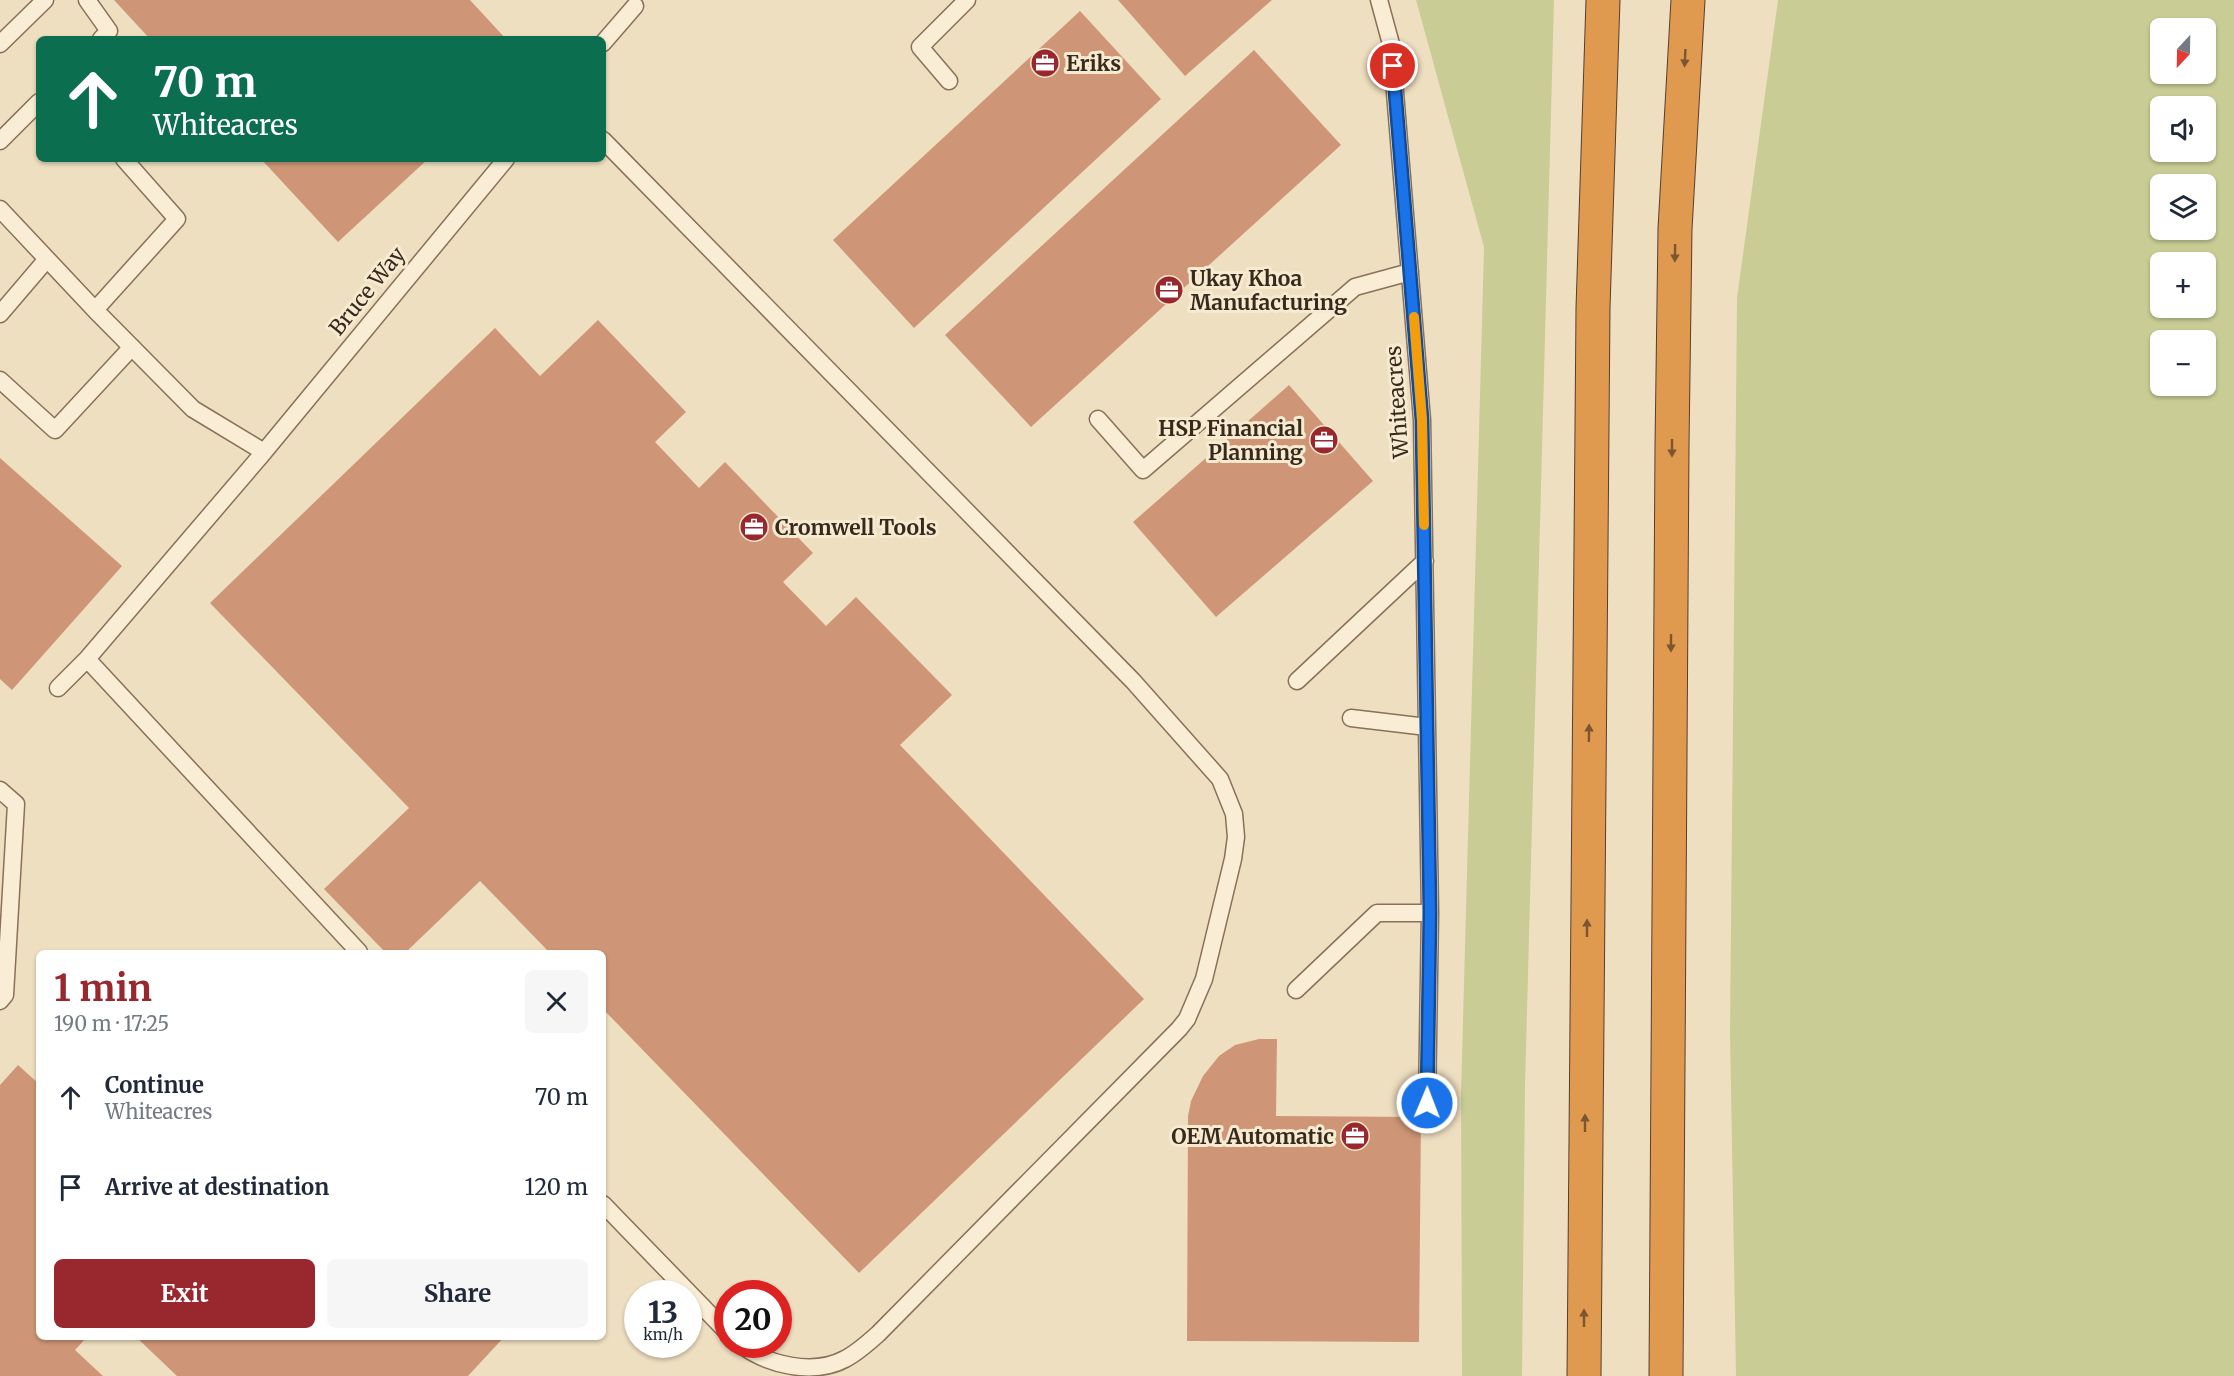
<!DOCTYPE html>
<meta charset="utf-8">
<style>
:root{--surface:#fff;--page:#f6f6f7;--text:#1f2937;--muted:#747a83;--accent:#99272e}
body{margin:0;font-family:Merriweather,serif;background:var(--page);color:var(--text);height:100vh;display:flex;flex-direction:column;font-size:22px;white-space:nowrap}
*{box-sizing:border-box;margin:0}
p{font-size:20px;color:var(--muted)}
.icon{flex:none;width:33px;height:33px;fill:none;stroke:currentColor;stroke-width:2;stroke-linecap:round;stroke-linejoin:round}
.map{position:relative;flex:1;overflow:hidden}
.panel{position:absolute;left:36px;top:950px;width:570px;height:390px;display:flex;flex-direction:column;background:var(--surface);border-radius:9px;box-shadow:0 2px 4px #0004}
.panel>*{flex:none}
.guide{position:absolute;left:36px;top:36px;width:570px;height:126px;border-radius:9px;box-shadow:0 2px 4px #0004;background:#0b6e4f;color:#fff;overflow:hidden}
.needle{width:39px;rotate:202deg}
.controls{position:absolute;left:2150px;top:18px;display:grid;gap:12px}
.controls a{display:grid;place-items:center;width:66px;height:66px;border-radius:9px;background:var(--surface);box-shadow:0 2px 4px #0004;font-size:30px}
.speed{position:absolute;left:624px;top:1280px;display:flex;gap:12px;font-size:30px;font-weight:700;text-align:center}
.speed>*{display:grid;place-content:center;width:78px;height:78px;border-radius:50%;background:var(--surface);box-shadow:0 2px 4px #0004;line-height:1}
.speed small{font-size:15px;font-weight:400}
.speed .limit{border:9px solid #d22;background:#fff;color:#111}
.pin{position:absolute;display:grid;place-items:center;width:51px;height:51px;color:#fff;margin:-26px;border:3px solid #fff;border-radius:50%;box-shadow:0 2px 6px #0007}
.me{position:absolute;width:66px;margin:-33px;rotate:1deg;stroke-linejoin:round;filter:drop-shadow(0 0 4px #0008)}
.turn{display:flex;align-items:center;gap:21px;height:126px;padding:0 18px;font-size:27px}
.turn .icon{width:78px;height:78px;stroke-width:2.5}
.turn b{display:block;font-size:42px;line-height:51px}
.round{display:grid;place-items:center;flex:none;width:63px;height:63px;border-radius:9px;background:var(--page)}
.summary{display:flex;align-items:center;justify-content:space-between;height:102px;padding:0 18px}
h1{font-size:36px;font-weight:700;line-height:45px;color:var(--accent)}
.button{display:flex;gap:12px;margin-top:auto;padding:12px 18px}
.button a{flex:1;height:69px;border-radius:9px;background:var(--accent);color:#fff;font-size:24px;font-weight:700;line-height:69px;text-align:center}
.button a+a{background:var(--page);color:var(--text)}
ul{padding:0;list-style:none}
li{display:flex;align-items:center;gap:18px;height:90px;padding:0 18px}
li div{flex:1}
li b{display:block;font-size:22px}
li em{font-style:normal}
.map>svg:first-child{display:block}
</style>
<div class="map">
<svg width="2234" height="1376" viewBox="0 0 2234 1376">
<rect width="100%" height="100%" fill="#efdfc1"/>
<path fill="#c9cd95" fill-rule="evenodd" d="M1416,0h138l-29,1087 -3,289h-60l-1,-282 23,-847z
M1778,0h456v1376h-498l-6,-344 7,-734zM2160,28h45v46h-45zM2160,106h45v46h-45zM2160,184h45v46h-45zM2160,262h45v46h-45zM2160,340h45v46h-45z"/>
<path fill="#ce9676" d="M114,0h356l36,39h-356z
M1118,0h154l-87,76z
M1080,11l81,88 -247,229 -81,-88z
M1254,50l87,95 -310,282 -86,-92z
M261,159h167l-90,83z
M598,320l88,92 -31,30 44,46 26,-26 88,91 -30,29 43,44 30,-29 96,98 -52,50 244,254 -285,274 -256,-264v-57h-54l-69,-71 -74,71h-21l-61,-63 85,-81 -199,-205 285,-275 45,48z
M1289,385l84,96 -157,136 -83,-95z
M0,458l122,108 -110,124 -12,-11z
M1259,1039h18l-1,77 145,1 -2,225 -232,-1 1,-225 3,-15 12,-25 16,-20 16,-11z
M18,1065l21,19v252h49l-13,14 28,26h-103v-291z
M135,1336h370l-37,40h-291z"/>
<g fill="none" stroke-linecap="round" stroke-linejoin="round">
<g stroke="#897058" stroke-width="19">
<path id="service" d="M87,0l22,31 -8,8
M603,43l32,-37
M0,44l45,-44
M949,81l-29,-34 47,-47
M603,140l530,541 87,98 14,35 2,23 -3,22 -29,120 -17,40 -8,10 -301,305c-10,9 -21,19 -33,25 -32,17 -78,6 -105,-15
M0,141l39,-39
M0,209l95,101 98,99 71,43 242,-293
M95,310l82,-91 -53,-60
M0,314l47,-55
M0,380l55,50 77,-83
M1098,419l45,51 212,-183 55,-15
M87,659l272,293
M1297,681l128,-120
M58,688l29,-29 177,-207
M1351,718l76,9 -5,-307 -31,-376 -12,-44
M1427,727l3,186 -3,190
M0,790l16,14 -11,191 -5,6
M1296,990l81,-77h53
M603,1204l125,129"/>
</g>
<g stroke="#563e2d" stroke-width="35">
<path id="motorway" d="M1584,1376l9,-1068 10,-308
M1666,1376l6,-930 3,-217 13,-229"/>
</g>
<use href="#service" stroke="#f9edd5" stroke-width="16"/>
<use href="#motorway" stroke="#e09a50" stroke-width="33"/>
</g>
<defs><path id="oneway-solid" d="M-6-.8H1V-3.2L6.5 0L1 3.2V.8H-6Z" transform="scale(1.5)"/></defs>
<g fill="#7b5631">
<use href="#oneway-solid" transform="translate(1685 58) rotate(93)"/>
<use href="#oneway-solid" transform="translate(1675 253) rotate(91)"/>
<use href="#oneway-solid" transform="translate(1672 448) rotate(90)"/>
<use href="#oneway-solid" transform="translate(1671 643) rotate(90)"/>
<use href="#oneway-solid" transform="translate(1589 733) rotate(-89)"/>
<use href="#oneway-solid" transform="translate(1587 928) rotate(-90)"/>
<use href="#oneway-solid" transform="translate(1585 1123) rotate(-90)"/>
<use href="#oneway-solid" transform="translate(1584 1318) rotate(-90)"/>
</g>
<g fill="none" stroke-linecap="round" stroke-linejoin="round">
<g stroke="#114b97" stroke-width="15">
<path id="route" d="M1393,66l29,354 8,493 -3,190"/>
</g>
<use href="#route" stroke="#1a73e8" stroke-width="10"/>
<path stroke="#f59e0b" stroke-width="10" d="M1414,317l8,103 2,105"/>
</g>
<defs>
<g id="office-disc" transform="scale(1.5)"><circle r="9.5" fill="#99272e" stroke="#f6ead1"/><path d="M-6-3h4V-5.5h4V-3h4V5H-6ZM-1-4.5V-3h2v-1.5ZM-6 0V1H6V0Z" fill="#fff"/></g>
</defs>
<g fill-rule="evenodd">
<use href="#office-disc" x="1045" y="63"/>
<use href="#office-disc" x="1169" y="290"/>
<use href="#office-disc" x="1324" y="440"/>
<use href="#office-disc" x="754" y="527"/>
<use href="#office-disc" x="1355" y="1136"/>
</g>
<g text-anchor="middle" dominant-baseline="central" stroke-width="6" stroke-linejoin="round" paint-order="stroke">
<g font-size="21" font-weight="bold" fill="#38291d" stroke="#f6ead1" text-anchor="start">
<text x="1066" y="63">Eriks</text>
<text x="1190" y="278">Ukay Khoa<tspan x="1190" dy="24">Manufacturing</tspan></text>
<text x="1303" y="428" text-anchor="end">HSP Financial<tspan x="1303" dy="24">Planning</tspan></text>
<text x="775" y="527">Cromwell Tools</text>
<text x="1334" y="1136" text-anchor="end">OEM Automatic</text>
</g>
<g font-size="21" fill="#38291d" stroke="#f6ead1">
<text transform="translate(367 291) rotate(-51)">Bruce Way</text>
<text transform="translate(1397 402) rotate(-94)">Whiteacres</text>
</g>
</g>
</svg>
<div class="controls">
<a><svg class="needle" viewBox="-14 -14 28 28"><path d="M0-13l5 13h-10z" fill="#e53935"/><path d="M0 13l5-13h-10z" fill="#747a83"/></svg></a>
<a><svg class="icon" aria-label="sound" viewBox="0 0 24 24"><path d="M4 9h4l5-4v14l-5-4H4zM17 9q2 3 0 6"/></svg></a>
<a><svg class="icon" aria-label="layers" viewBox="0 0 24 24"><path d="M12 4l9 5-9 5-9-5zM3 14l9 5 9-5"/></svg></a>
<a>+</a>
<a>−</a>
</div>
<div class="speed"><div>13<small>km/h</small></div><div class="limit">20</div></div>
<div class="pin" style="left:1393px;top:66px;background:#d93025"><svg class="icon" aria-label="arrive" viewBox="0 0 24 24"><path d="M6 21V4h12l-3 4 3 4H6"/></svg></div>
<svg class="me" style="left:1427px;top:1103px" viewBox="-20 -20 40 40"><circle r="17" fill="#1a73e8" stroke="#fff" stroke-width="3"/><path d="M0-11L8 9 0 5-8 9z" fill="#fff"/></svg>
<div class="guide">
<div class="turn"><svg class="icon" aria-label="ahead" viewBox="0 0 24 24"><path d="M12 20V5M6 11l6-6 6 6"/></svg><div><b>70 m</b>Whiteacres</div></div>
</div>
<section class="panel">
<div class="summary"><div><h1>1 min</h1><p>190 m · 17:25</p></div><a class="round"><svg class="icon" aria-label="close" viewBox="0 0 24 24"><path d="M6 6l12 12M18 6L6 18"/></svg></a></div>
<ul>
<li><svg class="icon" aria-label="ahead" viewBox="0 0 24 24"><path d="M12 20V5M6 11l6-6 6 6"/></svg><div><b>Continue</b><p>Whiteacres</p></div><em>70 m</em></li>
<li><svg class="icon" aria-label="arrive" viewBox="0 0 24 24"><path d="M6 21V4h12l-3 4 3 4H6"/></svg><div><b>Arrive at destination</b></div><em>120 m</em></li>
</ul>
<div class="button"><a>Exit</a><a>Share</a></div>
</section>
</div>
